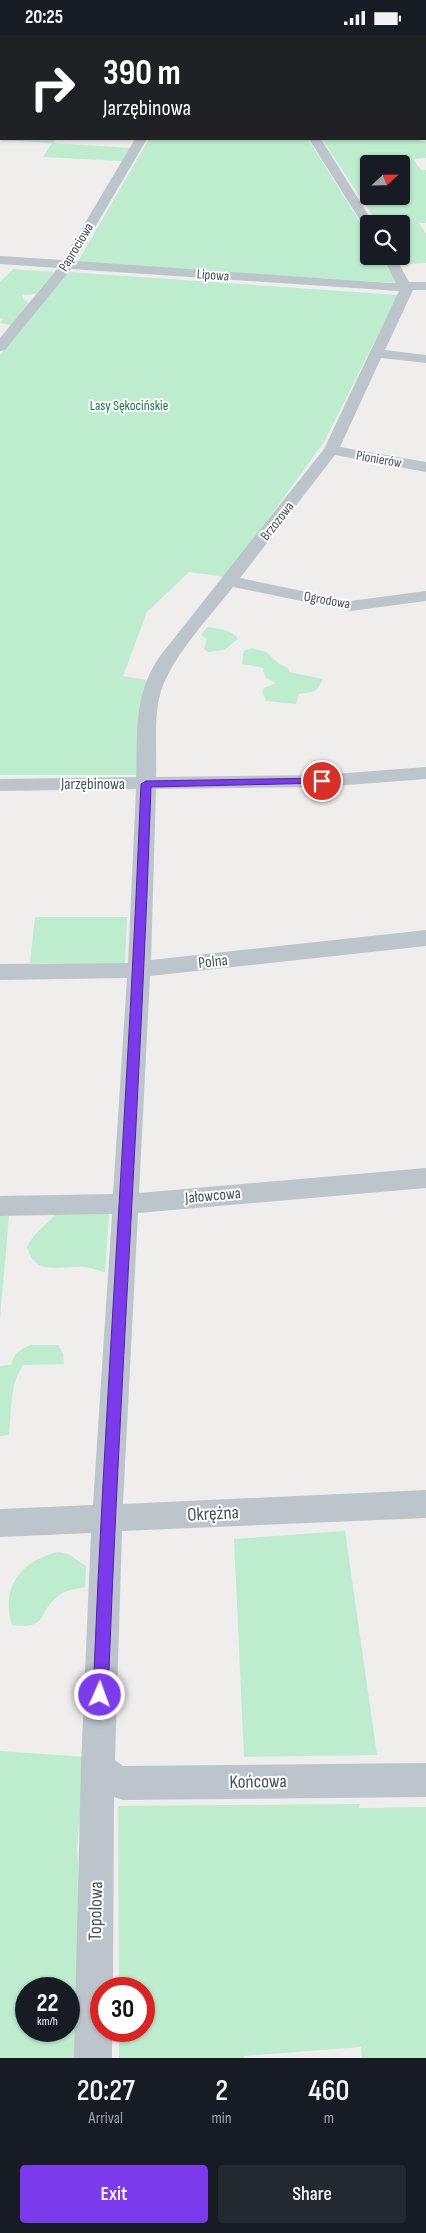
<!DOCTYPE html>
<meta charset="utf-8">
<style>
:root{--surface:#171b24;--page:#242831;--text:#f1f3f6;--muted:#9ea1a6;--accent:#7c3aed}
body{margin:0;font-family:"Sofia Sans Condensed",sans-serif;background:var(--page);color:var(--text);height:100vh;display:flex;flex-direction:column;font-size:19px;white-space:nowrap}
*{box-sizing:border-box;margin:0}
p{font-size:16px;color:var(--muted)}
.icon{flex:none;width:28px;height:28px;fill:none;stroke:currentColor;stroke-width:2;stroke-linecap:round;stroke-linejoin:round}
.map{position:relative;height:2023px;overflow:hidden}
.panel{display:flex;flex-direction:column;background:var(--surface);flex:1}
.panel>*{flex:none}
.banner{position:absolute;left:0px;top:0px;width:426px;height:105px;box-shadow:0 1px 4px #0004;background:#202124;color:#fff;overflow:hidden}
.needle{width:32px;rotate:68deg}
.tools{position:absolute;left:360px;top:120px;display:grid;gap:10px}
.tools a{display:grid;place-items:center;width:50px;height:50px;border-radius:5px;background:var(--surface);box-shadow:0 1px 4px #0004;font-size:25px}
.speed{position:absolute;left:15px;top:1942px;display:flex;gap:10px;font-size:25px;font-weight:700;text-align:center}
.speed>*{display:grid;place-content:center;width:65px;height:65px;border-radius:50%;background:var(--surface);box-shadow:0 1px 4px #0004;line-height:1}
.speed small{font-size:12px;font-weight:400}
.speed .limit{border:8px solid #d22;background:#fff;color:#111}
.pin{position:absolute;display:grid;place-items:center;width:42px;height:42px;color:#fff;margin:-21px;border:2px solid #fff;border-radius:50%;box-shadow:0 1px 5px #0007}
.me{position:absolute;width:55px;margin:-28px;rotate:2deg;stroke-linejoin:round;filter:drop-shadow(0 0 4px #0008)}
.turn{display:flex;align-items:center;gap:18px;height:105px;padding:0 20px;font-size:22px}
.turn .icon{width:65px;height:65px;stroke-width:2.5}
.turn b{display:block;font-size:35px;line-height:42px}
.eta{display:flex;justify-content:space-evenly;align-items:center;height:85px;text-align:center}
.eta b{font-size:30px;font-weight:600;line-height:35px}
.button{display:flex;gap:10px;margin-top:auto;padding:10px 20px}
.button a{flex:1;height:58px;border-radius:5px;background:var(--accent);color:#fff;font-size:20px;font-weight:600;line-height:58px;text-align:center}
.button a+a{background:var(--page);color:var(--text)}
.status{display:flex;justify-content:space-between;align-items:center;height:35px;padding:0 25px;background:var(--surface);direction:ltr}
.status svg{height:14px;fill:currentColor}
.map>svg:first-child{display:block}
</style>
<div class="status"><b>20:25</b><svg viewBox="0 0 49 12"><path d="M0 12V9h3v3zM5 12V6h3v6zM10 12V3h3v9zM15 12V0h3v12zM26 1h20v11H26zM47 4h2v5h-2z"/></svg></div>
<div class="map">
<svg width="426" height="2023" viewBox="0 0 426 2023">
<rect width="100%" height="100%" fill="#f0eded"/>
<path fill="#bdecce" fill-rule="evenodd" d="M0,91l1,13h54l-2,4 78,5 -8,13 -80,-4 9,-14 -52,-3z
M149,104h159l61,98v19h11l17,27 -320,-20z
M322,104h96l2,2h6v17l-13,1 8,11h5v53h-7l7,11v29l-22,1 -5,-8h2v-32h-23zM369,129h32v32h-32z
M13,234l41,3 -18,22 -14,1 1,4 6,4 -18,22 -11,-2 3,-4 -3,-1v-36z
M68,237l330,23 -74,147 -98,135 -37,-5 -42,40 -24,64 24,4 -4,13 -6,82h-137v-420z
M207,592c10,2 25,2 31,12l-14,11 -16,2 -4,-3 3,-10 -6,-4z
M252,613l14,4 13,12 9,4 1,4 34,7c-8,16 -9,12 -24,15l-3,10 -30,-3 -4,-9 2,-4 12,-5 -10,-5 -3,-7 1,-3 -22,-4 2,-13z
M35,882h92l-2,46h-95z
M109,1179l-4,58c-6,-1 -13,-4 -19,-5 -25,-2 -50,11 -59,-20 6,-13 18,-21 28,-32z
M0,1181h9l-9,102z
M31,1310h27l5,9 1,10 -41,1c-14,21 -11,46 -14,70l-9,1v-70l11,-1c3,-12 8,-15 20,-20z
M345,1496l32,224 -133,2 -10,-218z
M58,1517l10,2 18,12 -1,21c-9,2 -20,3 -27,9 -21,16 -9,34 -46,29 -12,-38 10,-65 46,-73z
M0,1716l85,6 -8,93 5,78 -2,130h-80zM26,1954h43v42h-43z
M360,1769l-1,4 67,-1v251h-64l-1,-11 -117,9v2h-125v-27h25v-42h-25l-1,-183z"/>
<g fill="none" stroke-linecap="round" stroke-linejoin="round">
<path fill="#bcc5cc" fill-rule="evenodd" d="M185,0h10v1h-10z
M247,0h10l1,1h-10z
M387,0h10l1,1h-10z
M0,29h1v6h-1z
M425,37h1v8h-1z
M135,104h12l-72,122 315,22h6l-14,-27h13l14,26h17v8h-13l-28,60 41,5v8l-45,-5 -41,89 86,15v10l-91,-17 -95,123 110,23 76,-10v10l-76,10 -117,-24c-24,31 -66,74 -74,112 -5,22 -2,55 -3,78l165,-2 105,-8v12l-105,8 -165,2 -5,171 275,-30v16l-276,30 -11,217 287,-25v20l-288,25 -15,291 303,-14v28l-304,13 -7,229 8,6 303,-3v34l-303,3 -9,-3 -1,192h-12v42h11v27h-38l7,-293 10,-232 -91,4v-28l93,-4 19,-291 -112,2v-20l113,-2 14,-216 -127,2v-16l128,-1 8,-174 -136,2v-12l136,-2c2,-45 -3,-82 24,-121l164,-207 75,-158 -328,-22 -66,81 -5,1v-13l58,-70 -58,-4v-8l63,4z
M309,104h12l53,85h-5v5l-6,-4z"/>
</g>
<path fill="#7c3aed" stroke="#51269a" d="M322,743l3,1v4l-174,4c-10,303 -32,605 -43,908l-2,5 -6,3 -5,-3 -2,-5c12,-304 36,-607 48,-911l5,-3z"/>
<g text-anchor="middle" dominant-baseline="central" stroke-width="4" stroke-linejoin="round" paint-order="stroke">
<g font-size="14" fill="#465159" stroke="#fff">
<text transform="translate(76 212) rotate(-59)">Paprociowa</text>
<text transform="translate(213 240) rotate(4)">Lipowa</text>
<text transform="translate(379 424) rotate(10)">Pionierów</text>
<text transform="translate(277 486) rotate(-52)">Brzozowa</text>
<text transform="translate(327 565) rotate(10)">Ogrodowa</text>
</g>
<g font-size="14" fill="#1c7647" stroke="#fff">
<text x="129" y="370">Lasy Sękocińskie</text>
</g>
<g font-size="16" fill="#465159" stroke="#fff">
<text x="93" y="749">Jarzębinowa</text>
<text transform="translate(213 927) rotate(-6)">Polna</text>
<text transform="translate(213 1161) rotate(-5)">Jałowcowa</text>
</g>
<g font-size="19" fill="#465159" stroke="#fff">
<text transform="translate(213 1479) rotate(-3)">Okrężna</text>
<text transform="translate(258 1747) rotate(-1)">Końcowa</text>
<text transform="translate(96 1876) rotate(-89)">Topolowa</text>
</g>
</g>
</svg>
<div class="tools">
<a><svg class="needle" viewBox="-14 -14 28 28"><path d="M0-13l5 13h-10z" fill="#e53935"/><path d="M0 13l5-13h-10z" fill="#9ea1a6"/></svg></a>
<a><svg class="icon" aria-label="search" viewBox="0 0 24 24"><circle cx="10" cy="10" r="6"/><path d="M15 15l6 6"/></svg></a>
</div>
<div class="speed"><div>22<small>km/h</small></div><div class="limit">30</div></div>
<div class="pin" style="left:322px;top:746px;background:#d93025"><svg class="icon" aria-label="arrive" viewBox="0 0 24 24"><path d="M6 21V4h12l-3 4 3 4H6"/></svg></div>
<svg class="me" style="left:100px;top:1660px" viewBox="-20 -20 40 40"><circle r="17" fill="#7c3aed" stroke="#fff" stroke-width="3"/><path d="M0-11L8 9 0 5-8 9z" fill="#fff"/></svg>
<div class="banner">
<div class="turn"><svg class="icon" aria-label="right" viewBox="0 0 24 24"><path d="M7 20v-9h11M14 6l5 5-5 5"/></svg><div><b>390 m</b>Jarzębinowa</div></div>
</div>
</div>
<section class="panel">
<div class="eta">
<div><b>20:27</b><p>Arrival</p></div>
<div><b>2</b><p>min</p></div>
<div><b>460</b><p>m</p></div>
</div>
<div class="button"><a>Exit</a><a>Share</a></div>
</section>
